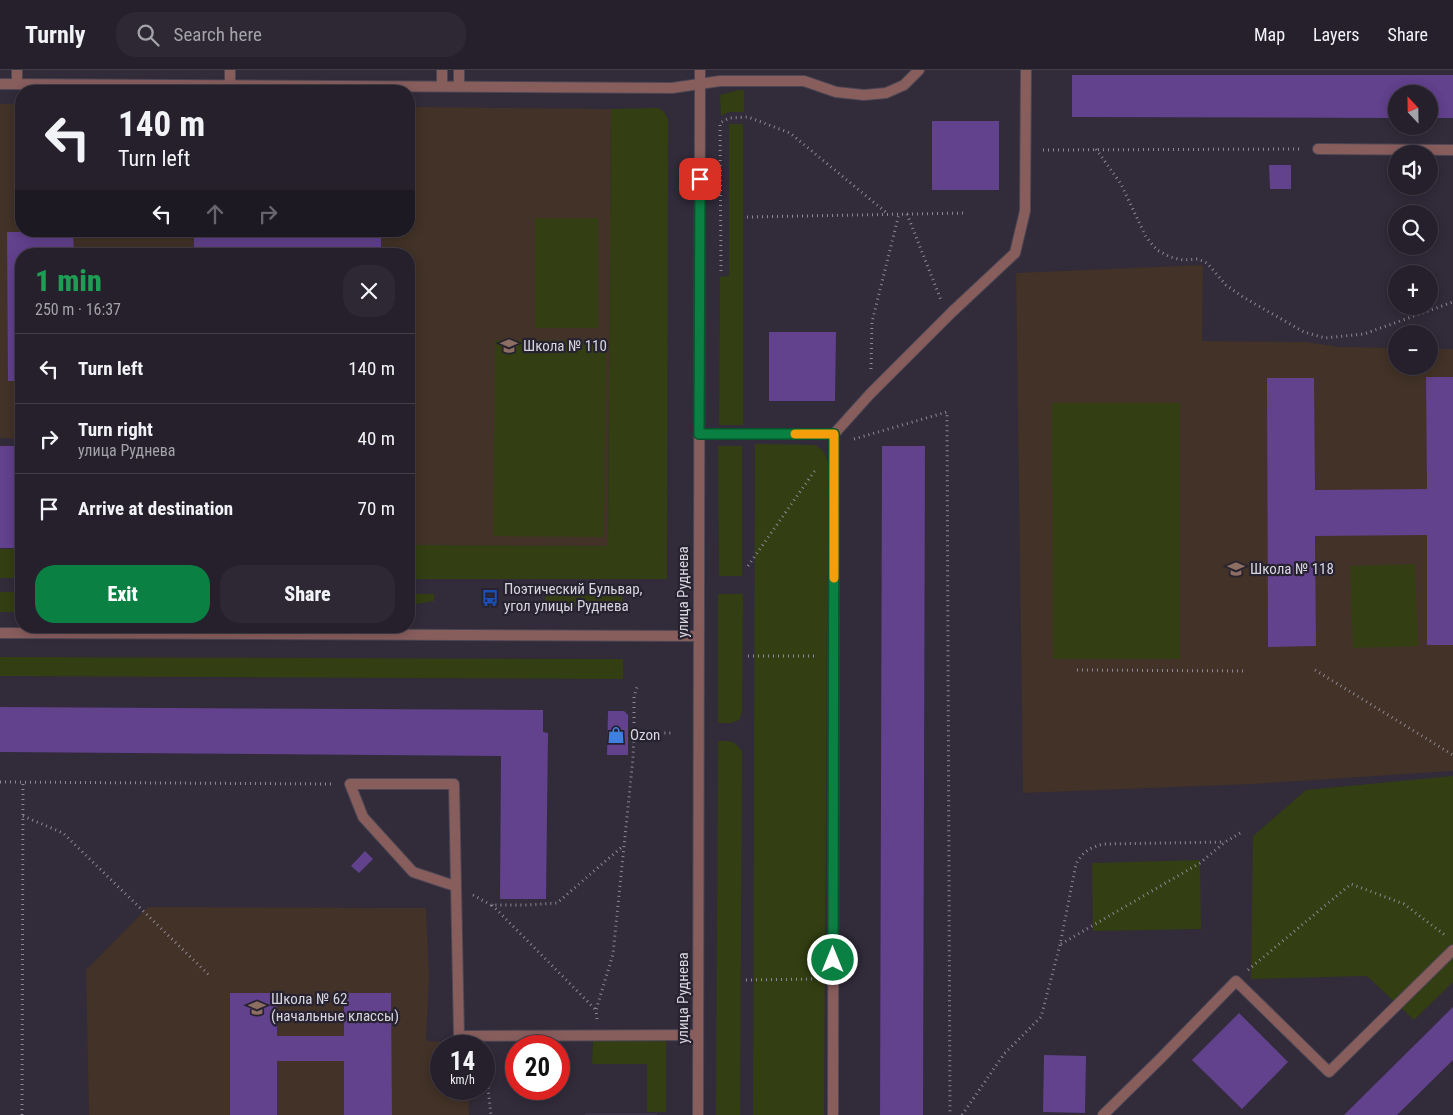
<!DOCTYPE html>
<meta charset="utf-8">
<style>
:root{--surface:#25202c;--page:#2d2834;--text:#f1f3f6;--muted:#a3a3a9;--line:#423e48;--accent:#0b8043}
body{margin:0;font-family:"Roboto Condensed",sans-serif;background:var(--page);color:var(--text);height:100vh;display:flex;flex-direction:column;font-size:19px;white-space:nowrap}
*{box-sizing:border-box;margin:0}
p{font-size:16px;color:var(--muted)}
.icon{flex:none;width:28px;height:28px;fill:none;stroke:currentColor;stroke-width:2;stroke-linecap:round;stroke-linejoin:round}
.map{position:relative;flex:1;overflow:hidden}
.details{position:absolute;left:15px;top:178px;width:400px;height:385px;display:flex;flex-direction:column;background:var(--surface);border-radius:20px;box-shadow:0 2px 12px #0003,0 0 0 1px var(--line)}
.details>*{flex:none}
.guide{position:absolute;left:15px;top:15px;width:400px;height:152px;border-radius:20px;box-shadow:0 2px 12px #0003,0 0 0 1px var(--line);background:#25202c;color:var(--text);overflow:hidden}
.needle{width:32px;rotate:338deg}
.tools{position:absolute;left:1388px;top:15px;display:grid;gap:10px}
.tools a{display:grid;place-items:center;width:50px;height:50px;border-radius:50%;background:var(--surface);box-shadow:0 2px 12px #0003,0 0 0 1px var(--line);font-size:25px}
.speed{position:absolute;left:430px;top:965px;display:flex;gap:10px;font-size:25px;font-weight:700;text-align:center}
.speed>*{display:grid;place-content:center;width:65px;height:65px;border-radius:50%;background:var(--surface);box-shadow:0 2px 12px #0003,0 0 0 1px var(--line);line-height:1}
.speed small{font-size:12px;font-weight:400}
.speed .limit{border:8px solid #d22;background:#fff;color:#111}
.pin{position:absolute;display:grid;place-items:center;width:42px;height:42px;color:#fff;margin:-21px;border-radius:10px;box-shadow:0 2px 8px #0006}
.me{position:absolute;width:55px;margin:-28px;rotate:0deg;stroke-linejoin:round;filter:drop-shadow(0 0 4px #0008)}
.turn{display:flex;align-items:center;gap:18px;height:105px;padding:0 20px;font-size:22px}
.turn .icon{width:65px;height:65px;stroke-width:2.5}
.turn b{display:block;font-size:35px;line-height:42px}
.lanes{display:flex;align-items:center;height:48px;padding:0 20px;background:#0003;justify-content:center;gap:25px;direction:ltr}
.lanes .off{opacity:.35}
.round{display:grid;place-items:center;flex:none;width:52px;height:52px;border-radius:20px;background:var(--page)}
.overview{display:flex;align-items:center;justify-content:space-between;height:85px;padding:0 20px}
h1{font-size:30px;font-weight:800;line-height:38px;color:#1e9e55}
.button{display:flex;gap:10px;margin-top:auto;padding:10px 20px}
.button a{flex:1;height:58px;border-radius:20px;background:var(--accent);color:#fff;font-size:20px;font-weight:800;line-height:58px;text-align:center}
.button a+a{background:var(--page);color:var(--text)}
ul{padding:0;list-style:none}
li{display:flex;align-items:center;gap:15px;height:70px;padding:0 20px;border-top:1px solid var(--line)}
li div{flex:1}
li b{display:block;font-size:19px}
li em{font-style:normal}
header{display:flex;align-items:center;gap:30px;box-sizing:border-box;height:70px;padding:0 25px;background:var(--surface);border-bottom:1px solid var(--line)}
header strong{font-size:24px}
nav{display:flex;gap:28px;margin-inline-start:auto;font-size:18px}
.search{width:350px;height:45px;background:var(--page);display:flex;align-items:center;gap:12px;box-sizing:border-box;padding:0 18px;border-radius:20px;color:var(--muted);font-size:19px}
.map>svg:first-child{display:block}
</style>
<header>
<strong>Turnly</strong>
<div class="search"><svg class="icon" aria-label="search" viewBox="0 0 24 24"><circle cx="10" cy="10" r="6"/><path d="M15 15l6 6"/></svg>Search here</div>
<nav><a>Map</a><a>Layers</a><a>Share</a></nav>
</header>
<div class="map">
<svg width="1453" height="1045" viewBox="0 0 1453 1045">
<rect width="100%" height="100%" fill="#312b3a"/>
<path fill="#3a3347" d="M585,1043h72v2h-72z"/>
<path fill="#423227" d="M0,34h21v127h388v-124l202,2 -3,437 -199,-1v-291h-388v185l-21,-1z
M1203,195l-1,76 104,1 34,5 56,1v18h33v-17h24v422l-201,13 -229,9 -7,-520z
M148,837l278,1 3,68 -3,65 40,2v3h-25v43h27l1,26h-380l-3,-145z"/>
<path fill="#333e12" d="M739,20h5v22h-15l-8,4 -1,-21z
M657,38c7,2 9,6 11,12l-1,459h-258v-34l199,1 3,-437z
M729,54h14v301h-24l1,-148 9,-1z
M535,148h63v110h-63z
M495,270l111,1 -2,196 -111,-1z
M1052,333h128v256h-127z
M755,374l60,1c9,5 11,10 13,19l-4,651h-71z
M718,376h24v130h-23z
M0,479h21v29h-21z
M1415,494l3,82 -65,2 -3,-82z
M0,522h21v20h-21z
M409,524h25v7l-25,4z
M545,524h77l1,19 -78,-12z
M718,524h25l-1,118 -3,8 -8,3h-13z
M0,587l623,2v20l-623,-3z
M718,671c13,0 17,-1 24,11l-2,363h-24z
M1453,706v206l-39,38 -47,-44 -116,3 2,-143 53,-46z
M1200,790l1,69 -108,2 -1,-68z
M593,971h73v71h-19v-48h-55z"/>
<path fill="#62418d" d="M1072,5h381v43h-24v-24h-33v24l-324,-1z
M932,51h67v69h-67z
M1269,95h22v24h-21z
M194,161h187v23h-187z
M7,162h66l1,22h-53v127h-13z
M769,262h67l-1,69h-66z
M1426,307h27v268h-26v-110l-112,1 1,110 -48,1 -1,-269h47l1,112 112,-1z
M0,376h21v102h-21z
M882,376h43l-2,669h-43z
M0,637l543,3v22l5,1 -2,166h-46l1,-143 -501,-4z
M608,641h16l4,4v40h-21z
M365,781l8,8 -14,14 -8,-7z
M230,923h47v43h67v-43h47l1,122h-48v-54h-67v54h-47z
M1453,937v53l-56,55h-53z
M1239,943l49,49 -46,47 -50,-49z
M1044,985l42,1 -1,57 -42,-1z"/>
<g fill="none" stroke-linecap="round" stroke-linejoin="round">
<g stroke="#4c4654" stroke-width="12">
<path id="lane" d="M0,14l672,4 48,-7h84l32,11 28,3 22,-2 18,-8 15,-15
M17,14v-14
M230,15v-15
M442,16v-16
M459,16v-16
M1318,79l135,1
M699,364h135
M455,816l-42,-14 -50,-55 -13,-33h104l5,252 239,-1
M833,1045l1,-681 36,-40 82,-82 63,-59 10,-42 1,-141
M1103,1045l58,-57 75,-77 93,91 124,-122"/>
</g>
<g stroke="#4c4654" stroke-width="12">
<path id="street" d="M0,563l698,3
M698,1045l2,-1045"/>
</g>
<path stroke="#8c8894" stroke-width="3" stroke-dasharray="1 4" stroke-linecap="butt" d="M1096,79l25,35 25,53 11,13 13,7 13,3 15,-1 9,4 19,22 17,12 61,35 21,6 39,-4 89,-32
M1043,80l259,-1
M907,144l34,86
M747,147l220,-4
M721,201l-1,-148 9,-5 19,-1 42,16 98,81
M871,299l1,-47 27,-108
M854,369l93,-27 3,703
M748,496l68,-97
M748,586h70
M1077,600l169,1
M1315,600l138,85
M634,663v-36l4,-13
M0,712l334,2
M23,746l40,17 148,144
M473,825l18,10h36l30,-2 66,-57
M492,835l104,105
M1061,874l139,-81 25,-21 17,-10
M1248,900l103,-86 53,20 42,32
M746,910l69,-1
M597,949l-1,-9 17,-56 20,-196 1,-25h37
M484,983l7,62
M22,1045l1,-333
M962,1045l42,-61 37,-37 19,-72 16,-81c7,-13 15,-17 28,-20l121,-2"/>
<use href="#lane" stroke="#885e5d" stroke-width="10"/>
<use href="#street" stroke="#885e5d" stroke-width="10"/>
</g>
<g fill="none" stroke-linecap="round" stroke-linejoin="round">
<g stroke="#07532c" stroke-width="12">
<path id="route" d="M700,109l-1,255h135l-1,526"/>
</g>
<use href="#route" stroke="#0b8043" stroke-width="9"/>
<path stroke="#f59e0b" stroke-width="9" d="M795,364h39v144"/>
</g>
<defs>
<g id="school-bare" transform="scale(1.35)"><path d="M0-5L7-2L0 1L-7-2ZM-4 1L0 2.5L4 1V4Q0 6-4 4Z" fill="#8d6e63" stroke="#272230" stroke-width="2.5" paint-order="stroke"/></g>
<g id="bus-bare" transform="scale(1.35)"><path d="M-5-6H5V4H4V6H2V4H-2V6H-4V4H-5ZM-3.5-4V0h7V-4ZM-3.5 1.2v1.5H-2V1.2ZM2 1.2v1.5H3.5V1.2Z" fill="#1a4fb4" stroke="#272230" stroke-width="2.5" paint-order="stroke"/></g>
<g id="shop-bare" transform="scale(1.35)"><path d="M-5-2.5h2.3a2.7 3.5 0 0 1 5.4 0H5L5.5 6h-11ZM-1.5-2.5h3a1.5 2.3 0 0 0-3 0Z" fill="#3f7fe0" stroke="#272230" stroke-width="2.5" paint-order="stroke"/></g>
</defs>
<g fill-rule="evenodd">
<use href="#school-bare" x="509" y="276"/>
<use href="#school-bare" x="1236" y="499"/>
<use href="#bus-bare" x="490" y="528"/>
<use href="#shop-bare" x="616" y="665"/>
<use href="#school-bare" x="257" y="938"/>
</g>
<g text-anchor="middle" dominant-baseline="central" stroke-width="4.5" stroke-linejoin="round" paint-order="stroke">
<g font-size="15" fill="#d8d5df" stroke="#272230" text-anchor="start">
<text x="523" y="276">Школа № 110</text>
<text x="1250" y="499">Школа № 118</text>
<text x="504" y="519">Поэтический Бульвар,<tspan x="504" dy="17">угол улицы Руднева</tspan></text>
<text x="630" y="665">Ozon</text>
<text x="271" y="929">Школа № 62<tspan x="271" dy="17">(начальные классы)</tspan></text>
</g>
<g font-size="15" fill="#d8d5df" stroke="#272230">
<text transform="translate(683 522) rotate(-90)">улица Руднева</text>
<text transform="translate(683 928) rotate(-90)">улица Руднева</text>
</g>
</g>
</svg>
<div class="tools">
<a><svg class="needle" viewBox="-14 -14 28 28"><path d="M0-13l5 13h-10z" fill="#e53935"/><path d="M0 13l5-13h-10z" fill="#a3a3a9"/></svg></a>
<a><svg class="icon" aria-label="sound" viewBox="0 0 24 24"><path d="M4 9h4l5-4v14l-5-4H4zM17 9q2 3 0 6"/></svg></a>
<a><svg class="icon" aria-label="search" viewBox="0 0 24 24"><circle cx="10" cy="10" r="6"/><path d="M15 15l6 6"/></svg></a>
<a>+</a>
<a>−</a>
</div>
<div class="speed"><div>14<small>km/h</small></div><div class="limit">20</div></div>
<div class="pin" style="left:700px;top:109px;background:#d93025"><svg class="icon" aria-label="arrive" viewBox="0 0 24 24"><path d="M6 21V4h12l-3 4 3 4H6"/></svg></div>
<svg class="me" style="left:833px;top:890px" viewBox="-20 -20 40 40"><circle r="17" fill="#0b8043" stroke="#fff" stroke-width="3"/><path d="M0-11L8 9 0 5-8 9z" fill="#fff"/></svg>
<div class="guide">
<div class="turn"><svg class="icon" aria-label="left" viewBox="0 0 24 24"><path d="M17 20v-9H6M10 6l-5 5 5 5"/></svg><div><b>140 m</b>Turn left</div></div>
<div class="lanes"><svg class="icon" aria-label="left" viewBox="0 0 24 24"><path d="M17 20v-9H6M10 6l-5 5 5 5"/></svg><svg class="icon off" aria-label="ahead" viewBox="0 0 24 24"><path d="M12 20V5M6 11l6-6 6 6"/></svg><svg class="icon off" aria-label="right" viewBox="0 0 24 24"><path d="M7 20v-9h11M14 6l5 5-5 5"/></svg></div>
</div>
<section class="details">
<div class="overview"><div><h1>1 min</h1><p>250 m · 16:37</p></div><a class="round"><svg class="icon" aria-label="close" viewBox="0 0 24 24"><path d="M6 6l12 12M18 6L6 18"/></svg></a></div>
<ul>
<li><svg class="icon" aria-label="left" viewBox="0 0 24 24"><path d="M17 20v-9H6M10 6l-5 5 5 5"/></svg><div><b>Turn left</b></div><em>140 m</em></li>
<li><svg class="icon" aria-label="right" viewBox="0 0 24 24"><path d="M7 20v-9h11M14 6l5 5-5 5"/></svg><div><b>Turn right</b><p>улица Руднева</p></div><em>40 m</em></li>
<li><svg class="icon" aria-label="arrive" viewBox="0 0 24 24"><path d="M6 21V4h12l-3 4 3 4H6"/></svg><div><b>Arrive at destination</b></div><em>70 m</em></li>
</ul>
<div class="button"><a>Exit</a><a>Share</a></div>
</section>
</div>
